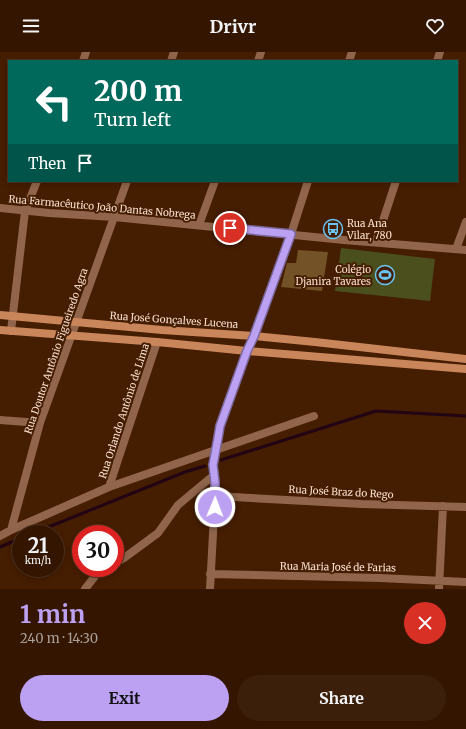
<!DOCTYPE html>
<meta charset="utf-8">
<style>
:root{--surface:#341600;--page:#3c1f0a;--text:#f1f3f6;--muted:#a99f99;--line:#4e3522;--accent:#bca0f2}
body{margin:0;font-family:Merriweather,serif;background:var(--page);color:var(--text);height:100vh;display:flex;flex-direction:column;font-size:15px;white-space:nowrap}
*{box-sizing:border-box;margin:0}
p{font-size:13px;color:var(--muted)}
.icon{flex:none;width:22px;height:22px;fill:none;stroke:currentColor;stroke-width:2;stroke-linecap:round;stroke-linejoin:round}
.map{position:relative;height:537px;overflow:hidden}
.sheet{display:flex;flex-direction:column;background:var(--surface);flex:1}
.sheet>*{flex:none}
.guide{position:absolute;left:8px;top:8px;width:450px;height:122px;border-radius:0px;box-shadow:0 2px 6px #0003,0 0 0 1px var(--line);background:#00695c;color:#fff;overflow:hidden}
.speed{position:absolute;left:12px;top:473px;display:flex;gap:8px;font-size:20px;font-weight:700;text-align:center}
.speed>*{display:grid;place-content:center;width:52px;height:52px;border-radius:50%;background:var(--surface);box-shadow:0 2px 6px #0003,0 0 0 1px var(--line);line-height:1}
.speed small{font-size:10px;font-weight:400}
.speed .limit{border:6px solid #d22;background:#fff;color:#111}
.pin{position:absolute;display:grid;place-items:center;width:34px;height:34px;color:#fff;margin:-17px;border:2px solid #fff;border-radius:50%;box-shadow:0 1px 4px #0007}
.me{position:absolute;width:44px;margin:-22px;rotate:1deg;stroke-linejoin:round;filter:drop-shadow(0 0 3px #0008)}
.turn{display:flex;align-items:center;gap:14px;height:84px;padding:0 20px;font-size:18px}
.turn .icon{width:52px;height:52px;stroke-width:2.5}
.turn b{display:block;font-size:28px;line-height:34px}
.then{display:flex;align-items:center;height:38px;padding:0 20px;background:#0003;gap:8px;font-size:15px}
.round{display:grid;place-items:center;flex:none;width:42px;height:42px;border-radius:21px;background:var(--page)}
.overview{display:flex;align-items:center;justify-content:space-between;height:68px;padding:0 20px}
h1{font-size:24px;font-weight:700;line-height:30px;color:var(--accent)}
.cta{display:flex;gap:8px;margin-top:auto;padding:8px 20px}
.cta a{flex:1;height:46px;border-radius:24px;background:var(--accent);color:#111;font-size:16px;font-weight:700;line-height:46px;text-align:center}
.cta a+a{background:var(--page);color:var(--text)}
header{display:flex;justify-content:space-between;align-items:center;height:52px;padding:0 20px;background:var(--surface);font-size:18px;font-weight:700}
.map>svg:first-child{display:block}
</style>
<header><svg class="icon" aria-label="menu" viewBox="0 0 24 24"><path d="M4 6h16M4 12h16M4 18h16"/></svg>Drivr<svg class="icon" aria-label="heart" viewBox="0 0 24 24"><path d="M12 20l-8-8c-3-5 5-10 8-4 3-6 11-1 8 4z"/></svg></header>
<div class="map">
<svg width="466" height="537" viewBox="0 0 466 537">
<rect width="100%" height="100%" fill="#451d00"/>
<path fill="#4b4e1d" d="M341,196l94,11 -5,42 -95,-10z"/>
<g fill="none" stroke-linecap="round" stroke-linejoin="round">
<path stroke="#230414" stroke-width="3" d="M221,408l155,-49 90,5
M31,482l154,-62 20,-6
M0,495l21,-9"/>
</g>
<path fill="#725226" d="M298,198l30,2 -6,39 -41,-4 6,-24h9z"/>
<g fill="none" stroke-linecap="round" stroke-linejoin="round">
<path stroke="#90654b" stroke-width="8" d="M83,9l3,-9
M171,9l3,-9
M258,9l3,-9
M349,9l3,-9
M437,9l3,-9
M0,156l49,5 65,4 230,23 122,10
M199,173l16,-44
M376,190l20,-61
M456,197l10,-27
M11,279l14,-120 12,-30
M0,368l40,3
M109,435l48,-145
M215,444l146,8 105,3
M11,478l29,-107 87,-242
M0,484l11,-6 98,-43 205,-71
M115,511l9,-5 34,-25 20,-28 36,-30
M210,522l170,4 86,4
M85,537l14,-18 6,-3
M210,537l5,-93v-14l-2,-17 7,-39 27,-75 7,-15 37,-102 17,-53
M439,537l4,-83"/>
<path stroke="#ca865b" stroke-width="8" d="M0,263l162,15 92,6 61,6 151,17
M0,278l157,12 90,9 219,18"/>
</g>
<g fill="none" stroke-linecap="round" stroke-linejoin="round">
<g stroke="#7a689d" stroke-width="10">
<path id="route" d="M215,455v-25l-2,-17 5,-27 2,-12 27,-75 7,-15 37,-102 -61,-6"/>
</g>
<use href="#route" stroke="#bca0f2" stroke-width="7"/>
</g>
<defs>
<g id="bus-ring" transform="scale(1)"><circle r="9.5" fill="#451d00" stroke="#69c4f1" stroke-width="1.5"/><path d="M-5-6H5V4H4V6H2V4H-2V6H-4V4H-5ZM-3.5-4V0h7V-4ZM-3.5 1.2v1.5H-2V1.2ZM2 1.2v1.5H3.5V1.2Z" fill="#69c4f1"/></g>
<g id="stadium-ring" transform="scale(1)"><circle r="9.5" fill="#451d00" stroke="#69c4f1" stroke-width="1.5"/><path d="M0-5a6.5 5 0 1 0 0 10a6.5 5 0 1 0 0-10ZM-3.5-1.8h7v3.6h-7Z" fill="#69c4f1"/></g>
</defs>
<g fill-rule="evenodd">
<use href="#bus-ring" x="333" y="177"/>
<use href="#stadium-ring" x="385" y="223"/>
</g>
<g text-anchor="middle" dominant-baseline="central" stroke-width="4" stroke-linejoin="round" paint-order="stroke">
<g font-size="10" fill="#f9dece" stroke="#451d00">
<text transform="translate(102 155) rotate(5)">Rua Farmacêutico João Dantas Nobrega</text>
<text transform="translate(174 268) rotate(4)">Rua José Gonçalves Lucena</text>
<text transform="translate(56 299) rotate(-71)">Rua Doutor Antônio Figueiredo Agra</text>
<text transform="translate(124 359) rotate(-72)">Rua Orlando Antônio de Lima</text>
<text transform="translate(341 440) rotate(3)">Rua José Braz do Rego</text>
<text transform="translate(338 515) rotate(1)">Rua Maria José de Farias</text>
</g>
<g font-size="10" fill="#f9dece" stroke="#451d00" text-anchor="start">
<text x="347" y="171">Rua Ana<tspan x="347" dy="12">Vilar, 780</tspan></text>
<text x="371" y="217" text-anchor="end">Colégio<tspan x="371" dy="12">Djanira Tavares</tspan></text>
</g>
</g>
</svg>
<div class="speed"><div>21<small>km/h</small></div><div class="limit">30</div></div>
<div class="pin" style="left:230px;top:176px;background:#d93025"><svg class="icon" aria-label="arrive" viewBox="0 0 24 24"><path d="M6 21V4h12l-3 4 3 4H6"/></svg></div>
<svg class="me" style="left:215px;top:455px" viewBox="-20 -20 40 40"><circle r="17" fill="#bca0f2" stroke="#fff" stroke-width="3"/><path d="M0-11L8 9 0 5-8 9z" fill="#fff"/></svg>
<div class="guide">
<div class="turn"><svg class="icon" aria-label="left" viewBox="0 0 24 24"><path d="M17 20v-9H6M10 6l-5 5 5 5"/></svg><div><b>200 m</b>Turn left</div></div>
<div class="then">Then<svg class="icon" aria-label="arrive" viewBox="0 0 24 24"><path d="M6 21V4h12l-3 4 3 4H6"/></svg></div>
</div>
</div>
<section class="sheet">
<div class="overview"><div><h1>1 min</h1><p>240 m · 14:30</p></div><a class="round" style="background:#d93025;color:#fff"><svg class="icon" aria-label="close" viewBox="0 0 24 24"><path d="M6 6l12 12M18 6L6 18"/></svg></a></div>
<div class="cta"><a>Exit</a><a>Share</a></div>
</section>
